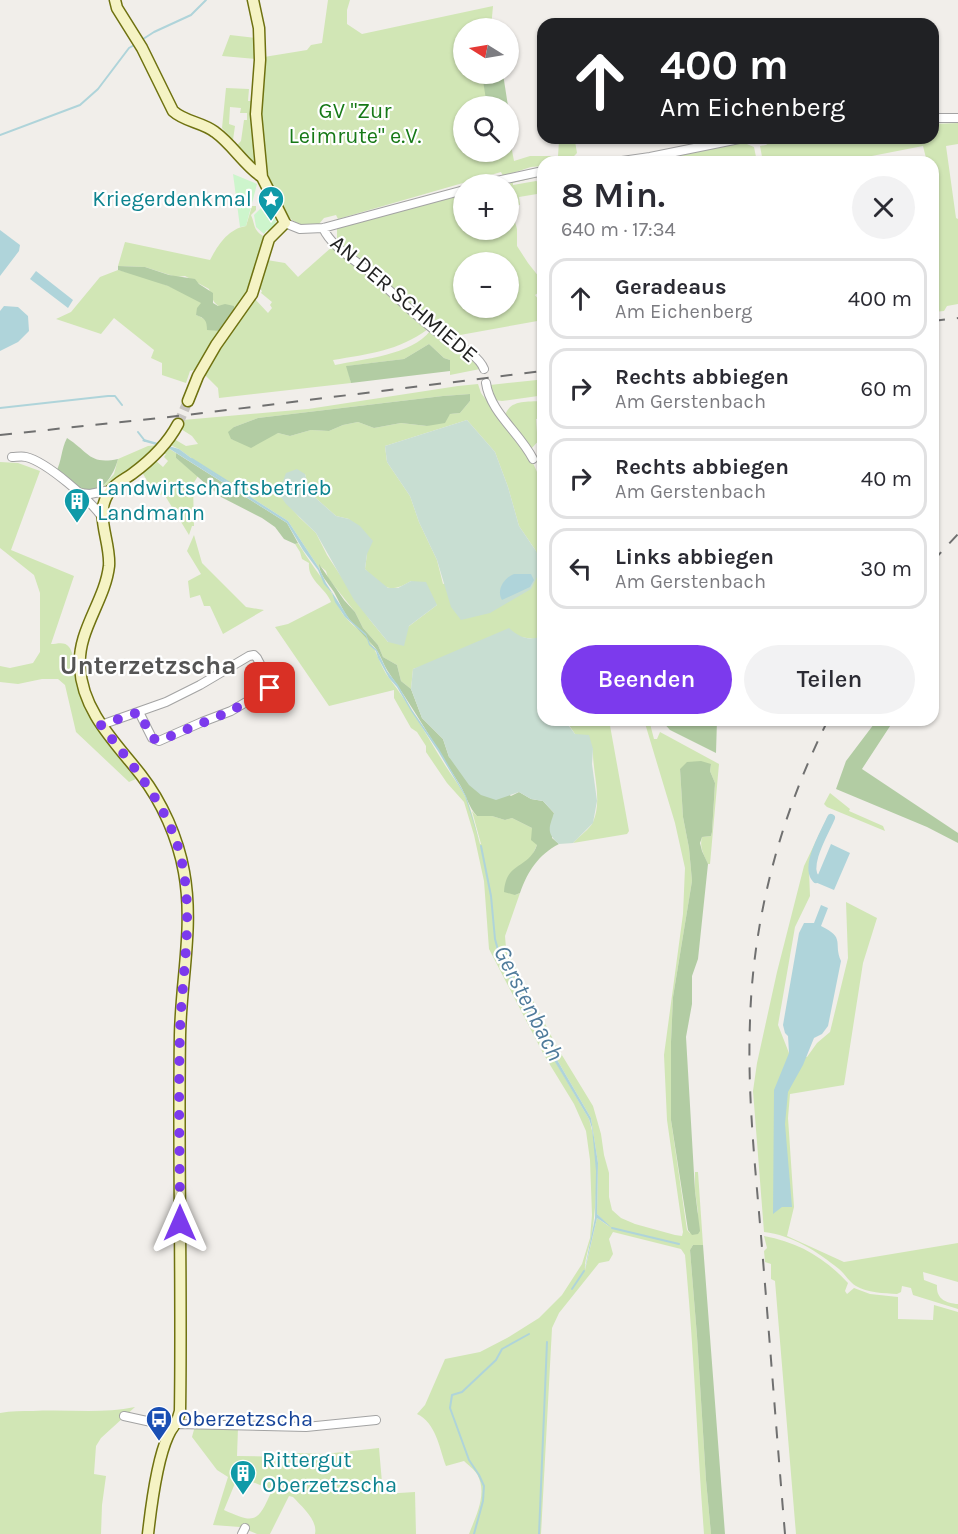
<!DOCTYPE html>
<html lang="de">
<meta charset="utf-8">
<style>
:root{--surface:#fff;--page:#f2f2f3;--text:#2b2b33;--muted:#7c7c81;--line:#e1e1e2;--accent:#7c3aed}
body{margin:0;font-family:Karla,sans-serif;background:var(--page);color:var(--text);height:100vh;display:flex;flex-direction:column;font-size:22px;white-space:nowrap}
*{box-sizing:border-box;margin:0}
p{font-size:20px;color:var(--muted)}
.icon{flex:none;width:33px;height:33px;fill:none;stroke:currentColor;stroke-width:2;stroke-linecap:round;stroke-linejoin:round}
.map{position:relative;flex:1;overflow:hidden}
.panel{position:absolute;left:537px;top:156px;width:402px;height:570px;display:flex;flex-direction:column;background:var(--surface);border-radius:18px;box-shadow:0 2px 4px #0004}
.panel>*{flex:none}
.guide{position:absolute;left:537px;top:18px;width:402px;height:126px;border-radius:18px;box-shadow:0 2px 4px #0004;background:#202124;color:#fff;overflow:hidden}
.needle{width:39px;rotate:281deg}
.fabs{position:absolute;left:453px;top:18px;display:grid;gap:12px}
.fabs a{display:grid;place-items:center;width:66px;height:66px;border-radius:50%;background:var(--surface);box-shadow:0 2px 4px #0004;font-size:30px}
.pin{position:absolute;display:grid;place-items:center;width:51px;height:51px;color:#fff;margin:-26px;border-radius:12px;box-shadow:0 3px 9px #0006}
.me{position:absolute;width:66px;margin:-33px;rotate:0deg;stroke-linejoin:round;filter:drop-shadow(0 0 4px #0008)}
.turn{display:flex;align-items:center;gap:21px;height:126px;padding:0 24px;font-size:27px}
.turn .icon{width:78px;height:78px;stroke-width:2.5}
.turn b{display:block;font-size:42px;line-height:51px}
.round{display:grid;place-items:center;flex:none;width:63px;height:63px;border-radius:32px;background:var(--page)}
.overview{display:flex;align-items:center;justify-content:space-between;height:102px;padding:0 24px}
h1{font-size:36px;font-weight:600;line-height:45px}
.button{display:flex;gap:12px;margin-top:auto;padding:12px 24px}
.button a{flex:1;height:69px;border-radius:36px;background:var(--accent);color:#fff;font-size:24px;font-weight:600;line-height:69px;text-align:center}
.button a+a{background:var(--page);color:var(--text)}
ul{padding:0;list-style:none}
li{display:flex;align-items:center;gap:18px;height:81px;margin:0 12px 9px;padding:0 12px;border:3px solid var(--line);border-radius:18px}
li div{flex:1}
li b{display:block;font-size:22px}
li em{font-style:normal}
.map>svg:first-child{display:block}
</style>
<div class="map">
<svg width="958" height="1534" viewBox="0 0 958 1534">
<rect width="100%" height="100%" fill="#f1eeea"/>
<path fill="#d1e6b5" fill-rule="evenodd" d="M328,0h22l-3,10v14l15,10 131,-28 -2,22h-2l-4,-9 -7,9h-14v46h21l6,32h-27v46h44l1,-12 4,-2 -2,7 3,16 16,-5h28l1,-15 12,-3 4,3 2,12 -9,9h-25v4l-12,1 -28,9 -2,-4 -163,47 -2,-4 -12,3 -5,6c-10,2 -18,2 -27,-4 -21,-15 -31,-74 -33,-99 -1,-21 3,-43 5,-64l43,-7 4,-5 11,-2z
M230,35l26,3v21l-34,-3z
M226,88l23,1 -1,12h5l5,59 -9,2 -13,-16 5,-5 3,-21h3v-7h-7l1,-5 -11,-1 -1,17 6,2 -2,14 -11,-12z
M958,123v21l-12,2 10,72 2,1v85l-11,2 -3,5 -11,1v-53l4,-1 -1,-8h-3v-88h-6l-4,-16 -82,16h-78l-3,-16 6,-1 9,-7h158v-14z
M742,142l12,5 3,15h-106l36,-10z
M538,176l5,3 -6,-2 -24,6v2l23,-4 7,3v13l-4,1 -2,-4 -18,3 1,8 -5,-1 -5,-20 2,-3z
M457,195l6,2 1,33h44l1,-20 3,1 5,18v17l11,17 15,19v11l-2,-2 -6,4 8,10v15l-94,17 -28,-21 -84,-75v-12l4,-2zM464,262h44v46h-44z
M252,206h4v4l-5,5c4,9 2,15 12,21l-11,50 -18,27c-16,-7 -20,-6 -25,-24l-24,-13 -9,1 -31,-10 -27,-1 7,-24 85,18c8,-15 18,-31 36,-34z
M333,246l95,83c-30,22 -59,25 -95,31l2,5c28,-6 77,-10 95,-34 13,9 44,25 50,38l-30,6v-15l-6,-2 -15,-14 -25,15 -57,7 4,17 -132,15 -1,-10 -14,-14 12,-22 38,-54 14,15 4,-5 -2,-3 2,-3 -11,-9 1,-2 -3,-3 8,-28 18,3 13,14z
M118,270c29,7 58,17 84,33l-6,12c9,3 16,11 24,16l-22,38 -8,2 -4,12 -24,-8v-12l-11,-5 3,-8 -40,-32 -13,16 -45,-15 15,-7 29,-35z
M537,380l1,16 -36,5 -7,-1 -5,-8v-7z
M478,384l3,9 51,68 11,24v151l-9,3 -14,-2 -107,32 -2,20 -10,-8 -4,-16 -14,-8 -5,-12 -15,-17 -8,-16 -27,-34 -2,-7 -7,-6v3l-31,-47 -86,-55 -23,-17 -9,-4 4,-6 12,7 12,-2 -6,-8 -11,-7 2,-9 125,-11 150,-23zM470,394v7l-10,12 -10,1 -23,12 -26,-3 -27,5 -16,-6 -15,3 -14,6 -18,-1 -21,6 -12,-3 -40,8 -7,-2 3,-12 24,-9 185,-22zM467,420l28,32 13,35 11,39 17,25 -93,33 -6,-24 -18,-38 -9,-26 -23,-34 -2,-16zM305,474l5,19 26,23 13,3 18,35 -2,15c17,18 23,26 46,12l26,24 -49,37 -18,-22 -43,-65 -11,-22 -16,-15 -19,-21z
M543,401v17l-7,1 1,14h6v3l-12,13 -26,-33c4,-17 24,-14 38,-15z
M158,445l-50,41h-5l11,-12 4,-15 30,-13z
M168,448l8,5v5l22,18 -5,8 1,42h-2l-3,9 -25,-41 -8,2 -14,-24 13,-12 8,7 5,-6 -4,-4 2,-3h-6z
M0,462l18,1 22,8 -29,79 63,26 -23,68c6,0 14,-3 18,3 6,7 6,30 10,41 12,35 33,63 57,91l-7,3 -53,-50 -11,-47 -7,-6h-16l-24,5 -18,-2v-16l10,2 23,-5 7,-11v-59l-6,-18 -34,-27z
M194,535l8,28 44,44 18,3 -41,24 -13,-28h-6l-4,-11 -10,3 -2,-17 13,-7 -14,-23z
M298,543c10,17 23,33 33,49 6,9 8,19 16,27 6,7 14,12 20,19 10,11 12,27 22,40 21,27 38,58 56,87 7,11 14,20 20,31 7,13 11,34 15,48h1l-9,-33 5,5h15l13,4 7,-2 20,10 5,17 -6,13 -7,5 -9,32 5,-2 -15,43 1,12 51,99 36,59 8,28 3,21 5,18v24l3,13 9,8 14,6 40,11 7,1 1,-4 -16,-112 -3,-65 19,-141 2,-46 -10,-45 -31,-103h5l5,19h3l3,-7 59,32 -9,100h-2c-4,-9 -9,-17 -6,-27l9,-1 1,-4 3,-49 -5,-12 1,-7 -31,5 3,48 6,31 3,33 -19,116 -2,45v78l16,110 3,3 8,-21 -3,-21v-19h3l5,73h-10l-3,5 7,86 9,144 5,54h-7c-7,-93 -10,-186 -19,-279l-4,-6 -68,-17 -4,7 4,15 -4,7 -10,2 -40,50 -7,15 -11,206h-72c7,-18 19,-41 8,-60 -3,-5 -9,-9 -13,-13l-18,5c-7,-19 -10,-43 -29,-52l8,-9 20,-46 35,-7 27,-14 32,-20 23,-23 20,-31 8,-26 2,-23 -2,-55 -4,-29 -12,-27 -30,-49 -55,-106 -5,-68 -10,-46 -10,-33 -17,-19 -21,-31v-6l-9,-14 -6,-4 -17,-30v-8l-65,16 -54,-79 13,-3 43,-22c-5,-14 -24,-22 -22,-39l-7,-4 -2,-7 -5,-8zM499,951l50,95 42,72 7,45 -1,51 13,13 -13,-9 -12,52c-1,-10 5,-24 7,-36 5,-36 8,-79 -3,-115l-58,-99z
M562,720h47l20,111 -2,3 -54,9c6,-7 17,-14 20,-21 10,-23 -1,-50 0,-73l-18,-15 -8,-12z
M830,793l20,16 -1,2 34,15 2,5 -58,-24 -3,-3z
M827,818l1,2 -16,37 -3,13 1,26 -15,31 -17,98 11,28 18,4 10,-14 13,-11 18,-74 -2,-56 31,16 -14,45 -19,122 -54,9 -2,24 6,89 -7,29 57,26 114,-19v39l-35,-10 1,8 13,5c-1,14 9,18 21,19v5l-45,-14 -2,-7 -9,-2 -1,6 -4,2c-13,-1 -30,-1 -41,-8 -7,-4 -11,-12 -17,-17 -21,-17 -47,-34 -75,-37l-11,-141 4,-28 20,-91 27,-106z
M764,1236c34,6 61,22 84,47l-3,8 2,3 7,-6 16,6 28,3v22l35,1 1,-15 24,7v222h-162l-21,-253 -4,-2v-15l-6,-2 -1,-11 3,-3z
M135,1407l-34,31 -5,8 -2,28 12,2 -4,29 -1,29h-101v-121c11,-2 22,-2 33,-2 34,-2 69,3 102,-4z
M195,1426l43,2 -1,28 57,1 1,-4 30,1 54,-6 4,46 32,-2 1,42h-101c3,-14 -13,-27 -22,-37l-4,-1 -19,38h-13l-17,-7 -27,-2 15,-48 -11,-7 -25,-33zM238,1476l34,14c-14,33 -17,34 -48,20z"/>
<path fill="#b2cca3" d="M482,74h21l5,32h-21z
M118,266l27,1 24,8 26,4 4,5 14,9v10l5,3 7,-2 9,2v7l-14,18 -13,-1c0,-9 -2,-12 -11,-15l1,-7 4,-5 -33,-17 -50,-16z
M429,344l15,14 6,2v11l-99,12 -5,-17 58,-7z
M470,394v7l-10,12 -10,1 -5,9 -18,3 -26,-3 -27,5 -16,-6 -15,3 -14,6 -18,-1 -21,6 -12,-3 -27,15 -20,-9 -3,-7 6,-5 24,-9 185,-22z
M67,438c22,14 22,27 51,21 -4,16 -18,40 -39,30 -8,-4 -16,-12 -23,-17 6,-11 5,-23 11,-34z
M176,453l111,70 11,20 -3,1 -11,-5 -9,-12 -13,-9 -41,-21 -45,-39z
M319,564l25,36 11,12 8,16 15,17 5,12 14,8 4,16 10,8 11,29 21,21 6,18 62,39 8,-4 12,7 12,2 11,12 -2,25 7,6c-21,11 -31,27 -39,49l-5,2 -11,-3c2,-31 24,-22 33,-47l-6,-5 1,-12 -20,-10 -7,2 -13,-4h-15c-8,-8 -11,-21 -17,-31 -24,-38 -46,-76 -71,-112 -5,-7 -8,-17 -13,-24 -8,-10 -18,-19 -27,-30 -6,-8 -10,-18 -15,-27 -6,-9 -15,-18 -15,-28z
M661,720h56l-1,33 -46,-23z
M877,720h17l-32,49 96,64v10l-31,-16 -91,-38 10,-28z
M701,761l10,3 -1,7 5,12 -3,49 -1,4 -9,1 -2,6 2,8 6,13 -10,95 -6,17v28l-6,33 9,154 5,40 -2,3 -6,1 -4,-5 -17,-110v-78l2,-45 19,-116 -3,-33 -6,-31 -3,-48 7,-7z
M693,1245h10l22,289h-14l-5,-54 -9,-144 -7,-86z"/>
<path fill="#c8ded2" d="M467,420l28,32 13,35 11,39 17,25 7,14 -12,24 -41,24 -29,7 -10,-13 -14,-47 -18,-38 -9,-26 -23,-34 -2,-16z
M297,469l8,5 5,19 26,23 13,3 11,7 13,15 -6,13 -2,15 23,19h10l13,-7 15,1 11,23 -28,21 -5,20 -16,-4 -18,-22 -16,-20 -38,-67 -30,-29 -5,-7 -1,-8 6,-16z
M509,628c11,10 20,13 34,8v84c19,0 21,-2 32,14l14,1 4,14 -1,15 5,37 -4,22 -20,20 -14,1c-13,-11 -10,-16 -5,-31l-11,-12 -12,-2 -12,-7 -23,8 -15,-5 -12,-10 -20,-28 -6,-18 -21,-21 -11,-29 2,-20z"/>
<path fill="#cdf5cc" d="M233,174l24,10 -11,42 -6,1z
M263,206l3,5 7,-2c5,10 4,14 -3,23l-3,-2 -3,4 -8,-7 -2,-12z"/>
<path fill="#afd4da" d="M0,230l20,15 -1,6 -19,25z
M36,271l37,29 -5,8 -38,-29z
M4,306l14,1 10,9 1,15 -11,11 -18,9v-40z
M144,439l35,10 23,17 86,55 31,47 7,15 24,37 16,14 4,10 7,6 10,21 11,14 14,25 27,39 27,47 15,51 -16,-51 -27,-45 -27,-40 -14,-24 -8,-9 -11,-20 -2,-7 -7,-6 -3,-9 -21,-19 -10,-15 -3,-9 -8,-9 -6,-14 -15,-20 -16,-27 -117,-74 -28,-8z
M514,574h17l3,6 -4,7 -28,13c-6,-10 2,-22 12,-26z
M831,844l19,9 -16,37 -19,-8z
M821,905l7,3 -7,18c25,12 12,17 20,35l-13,65 -6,8 -8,4 -11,27 -15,27 -3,32 7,83h-10l-9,7 1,-124 15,-37 -1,-17 -3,-3 -2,-8 16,-92 5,-10h10z
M498,949l51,97 42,72 7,45 -1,51 15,14 -15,-10 -13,55 11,-55 1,-47 -4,-43 -3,-9 -50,-84 -37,-70z"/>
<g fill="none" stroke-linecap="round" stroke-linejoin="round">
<path stroke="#afd4da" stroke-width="2" d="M140,41l14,-9 37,-17 15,-15
M0,135l80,-30 18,-16 31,-41 7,-4
M0,408l108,-12h7l7,9
M138,432l7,9
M192,459l38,24
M481,846l10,50 4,43 3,11
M612,1228l67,16
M572,1289l12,-18
M474,1534l9,-33 1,-15 -5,-11 -10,-15 -19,-52 2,-13 10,-3 34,-32 6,-11 27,-15
M539,1534l8,-192"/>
<path stroke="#afd4da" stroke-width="8" d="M816,879c-12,-13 9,-47 15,-61"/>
<path stroke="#c8c5c2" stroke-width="10" stroke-dasharray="10 5" stroke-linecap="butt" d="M178,424l10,-23"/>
<g stroke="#a3a3a3" stroke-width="10">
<path id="street" d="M933,118h25
M615,162l35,-5 94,-19
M483,184l60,-13
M285,223l15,6 23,-1 141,-38
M323,228c8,18 29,30 44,42 23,20 45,43 70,62 14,10 41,21 47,37
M486,383c4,29 34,50 47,76
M12,457c4,0 10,-1 14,0 21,5 64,43 76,60
M79,493l11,1 20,-4
M101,725l65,-23 34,-17 49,-29 5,-1 3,3 14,27 -1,3 -39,23 -29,11 -43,19 -7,-3 -13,-26
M124,1416l50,11
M178,1424l128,3 70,-7
M242,1534l3,-6"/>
</g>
<g stroke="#6f7210" stroke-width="13">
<path id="secondary" d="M115,0l2,8 25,40 31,63c12,11 29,11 42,21 18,13 29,33 47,45
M188,401l10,-25 18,-31 36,-51 17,-55 16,-16 -23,-46 -6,-63 4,-54 -1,-32 -6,-28
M148,1534c3,-27 9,-74 20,-98 5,-12 9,-10 12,-25 2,-125 -2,-251 0,-376 1,-55 14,-109 4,-163 -6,-34 -22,-70 -43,-97 -25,-32 -59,-64 -61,-108 -3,-36 25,-66 29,-101 2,-26 -17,-54 2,-76 5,-7 14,-11 21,-16 19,-14 35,-29 46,-50"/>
</g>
<use href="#street" stroke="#fff" stroke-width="8"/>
<use href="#secondary" stroke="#f5f3c4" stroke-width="10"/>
<path stroke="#707070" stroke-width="2" stroke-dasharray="12 12" stroke-linecap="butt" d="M933,321l25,-3
M0,435l187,-20 356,-44
M933,561l25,-27
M785,1534c-8,-95 -15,-190 -23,-286 -6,-75 -15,-151 -12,-227 3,-105 31,-207 78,-301"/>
</g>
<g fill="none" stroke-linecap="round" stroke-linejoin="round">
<path stroke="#7c3aed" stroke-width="10" stroke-dasharray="0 18" d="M180,1223c0,-64 -2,-128 0,-191 2,-63 16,-124 -2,-185 -15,-48 -48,-84 -77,-122l38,-13 13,26 7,3 72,-30 39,-23"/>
</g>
<defs>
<g id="sight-pin" transform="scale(1.35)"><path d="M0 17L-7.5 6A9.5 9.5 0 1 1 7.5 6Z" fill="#0f9aa8" stroke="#fff"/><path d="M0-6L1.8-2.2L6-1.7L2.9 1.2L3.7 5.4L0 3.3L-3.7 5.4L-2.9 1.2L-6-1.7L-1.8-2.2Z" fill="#fff"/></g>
<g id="building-pin" transform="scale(1.35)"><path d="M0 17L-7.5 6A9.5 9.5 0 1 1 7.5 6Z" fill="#0f9aa8" stroke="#fff"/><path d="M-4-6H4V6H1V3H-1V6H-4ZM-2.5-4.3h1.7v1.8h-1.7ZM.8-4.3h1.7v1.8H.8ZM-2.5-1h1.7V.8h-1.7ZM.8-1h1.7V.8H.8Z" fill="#fff"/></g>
<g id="bus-pin" transform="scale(1.35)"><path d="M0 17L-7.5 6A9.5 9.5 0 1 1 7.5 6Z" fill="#1a4fb4" stroke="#fff"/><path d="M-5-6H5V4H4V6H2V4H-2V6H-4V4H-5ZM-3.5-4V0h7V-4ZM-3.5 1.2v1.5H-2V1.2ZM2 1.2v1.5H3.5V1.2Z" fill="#fff"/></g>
</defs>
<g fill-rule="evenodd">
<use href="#sight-pin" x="271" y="199"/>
<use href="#building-pin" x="77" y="501"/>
<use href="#bus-pin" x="159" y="1419"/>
<use href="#building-pin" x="243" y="1473"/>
</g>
<g text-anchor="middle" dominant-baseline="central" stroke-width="4.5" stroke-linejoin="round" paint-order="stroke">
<g font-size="22" fill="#177917" stroke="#fff">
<text x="355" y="111">GV "Zur<tspan x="355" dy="25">Leimrute" e.V.</tspan></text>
</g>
<g font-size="22" fill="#0d838f" stroke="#fff" text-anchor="start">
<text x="252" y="199" text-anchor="end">Kriegerdenkmal</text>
<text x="97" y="488">Landwirtschaftsbetrieb<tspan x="97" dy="25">Landmann</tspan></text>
<text x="262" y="1460">Rittergut<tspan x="262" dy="25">Oberzetzscha</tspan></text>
</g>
<g font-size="22" fill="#222" stroke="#fff">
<text transform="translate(404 299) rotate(40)">AN DER SCHMIEDE</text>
</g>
<g font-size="22" fill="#164399" stroke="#fff" text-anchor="start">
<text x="178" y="1419">Oberzetzscha</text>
</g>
<g font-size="24" font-style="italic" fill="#4f7b9b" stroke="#fff">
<text transform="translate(529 1003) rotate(63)">Gerstenbach</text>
</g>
<g font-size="26" font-weight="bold" fill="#555" stroke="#fff">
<text x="148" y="665">Unterzetzscha</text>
</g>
</g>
</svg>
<div class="fabs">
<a><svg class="needle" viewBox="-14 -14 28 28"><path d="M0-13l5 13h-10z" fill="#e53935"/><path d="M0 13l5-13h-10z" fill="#7c7c81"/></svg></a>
<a><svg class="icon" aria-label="search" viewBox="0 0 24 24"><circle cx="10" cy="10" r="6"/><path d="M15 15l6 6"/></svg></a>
<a>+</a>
<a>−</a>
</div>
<div class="pin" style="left:270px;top:688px;background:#d93025"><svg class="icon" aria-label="arrive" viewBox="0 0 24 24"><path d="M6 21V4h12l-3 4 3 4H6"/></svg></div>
<svg class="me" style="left:180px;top:1223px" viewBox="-20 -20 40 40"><path d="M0-17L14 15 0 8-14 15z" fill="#7c3aed" stroke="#fff" stroke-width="4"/></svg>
<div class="guide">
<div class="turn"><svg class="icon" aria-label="ahead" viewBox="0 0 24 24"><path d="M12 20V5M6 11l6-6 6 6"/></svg><div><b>400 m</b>Am Eichenberg</div></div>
</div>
<section class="panel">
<div class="overview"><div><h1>8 Min.</h1><p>640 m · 17:34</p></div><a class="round"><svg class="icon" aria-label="close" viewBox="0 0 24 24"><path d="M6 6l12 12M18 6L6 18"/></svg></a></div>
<ul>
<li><svg class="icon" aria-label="ahead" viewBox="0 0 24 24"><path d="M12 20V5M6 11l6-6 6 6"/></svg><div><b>Geradeaus</b><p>Am Eichenberg</p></div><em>400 m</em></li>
<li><svg class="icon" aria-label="right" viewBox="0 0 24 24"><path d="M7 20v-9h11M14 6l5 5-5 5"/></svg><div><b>Rechts abbiegen</b><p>Am Gerstenbach</p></div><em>60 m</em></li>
<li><svg class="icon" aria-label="right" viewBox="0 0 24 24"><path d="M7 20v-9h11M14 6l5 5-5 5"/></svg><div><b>Rechts abbiegen</b><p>Am Gerstenbach</p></div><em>40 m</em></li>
<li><svg class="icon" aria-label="left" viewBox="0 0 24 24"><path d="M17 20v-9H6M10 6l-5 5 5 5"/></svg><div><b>Links abbiegen</b><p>Am Gerstenbach</p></div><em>30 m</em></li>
</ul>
<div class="button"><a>Beenden</a><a>Teilen</a></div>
</section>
</div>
